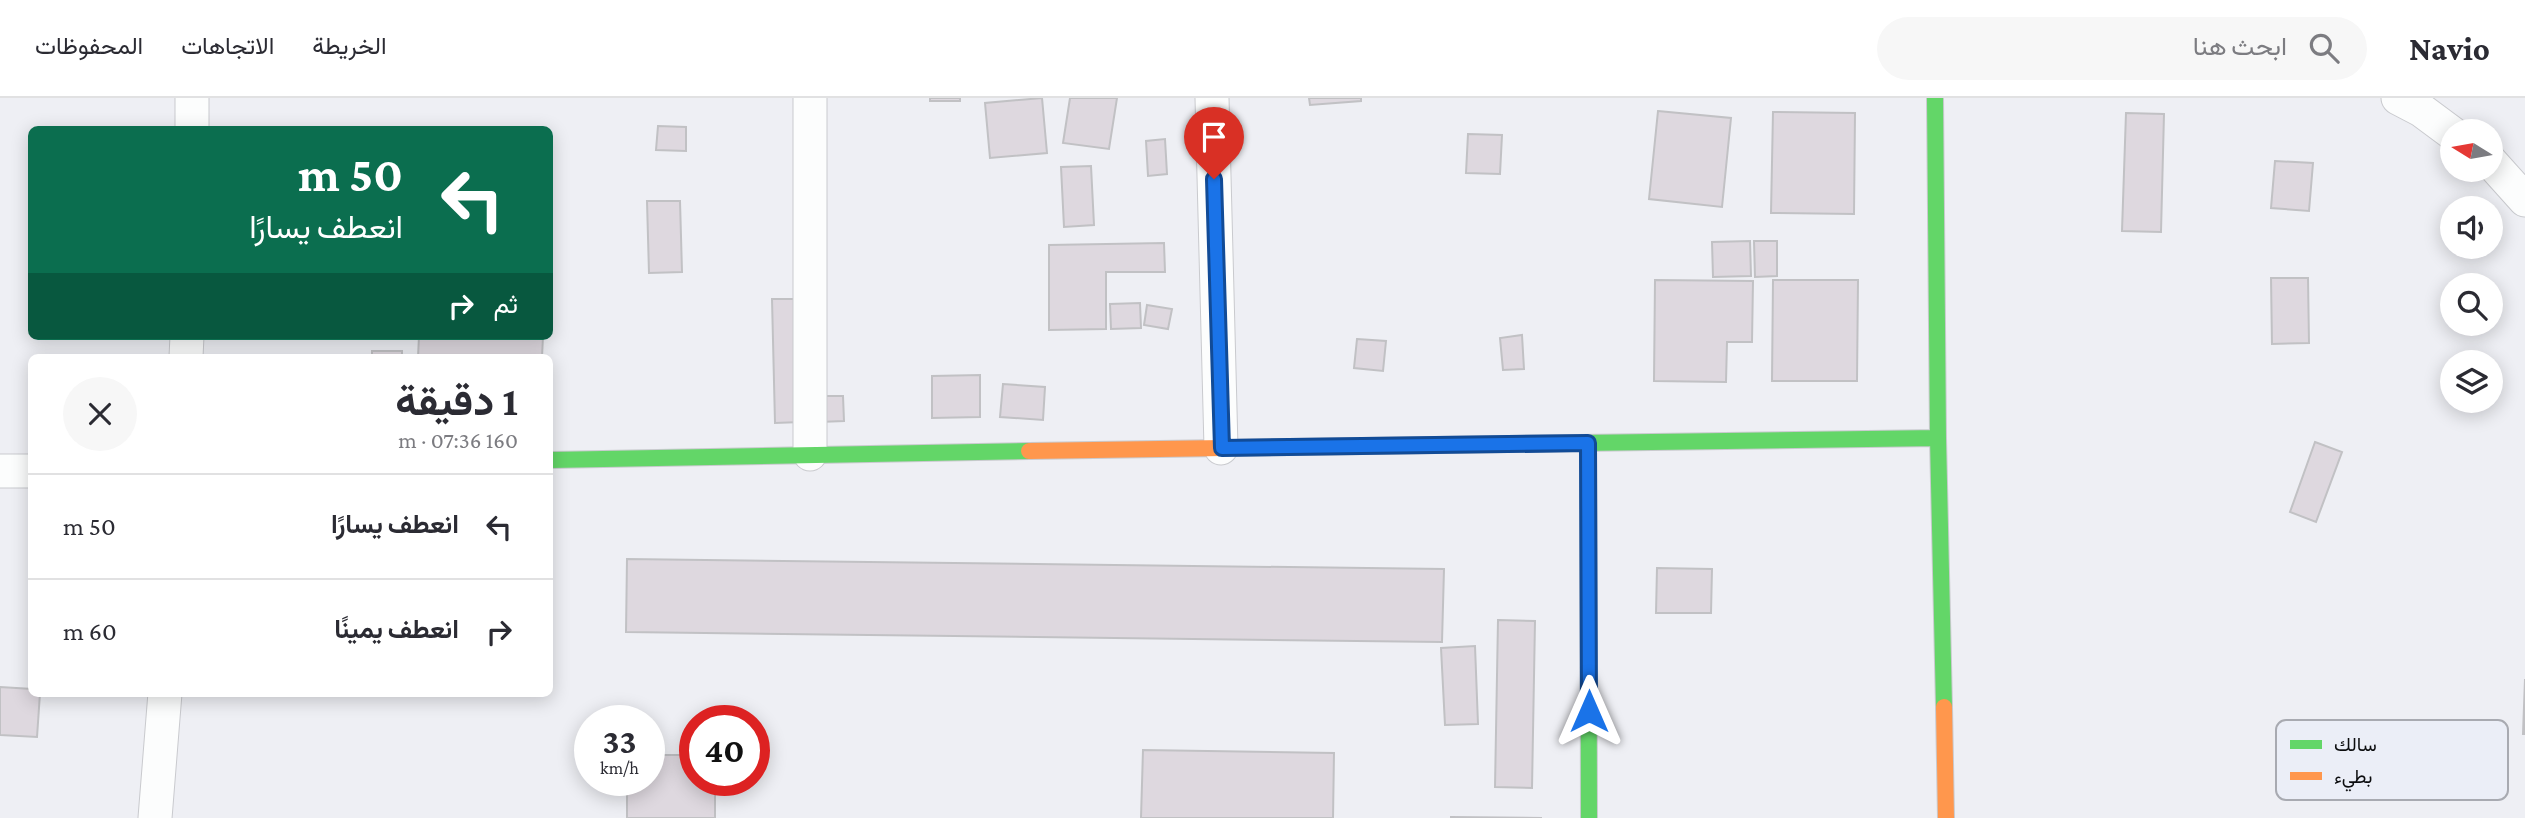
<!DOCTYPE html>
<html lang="ar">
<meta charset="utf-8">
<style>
:root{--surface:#fff;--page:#f7f7f7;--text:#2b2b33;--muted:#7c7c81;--line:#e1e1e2}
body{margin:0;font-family:"Crimson Pro",Vazirmatn,serif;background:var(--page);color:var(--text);direction:rtl;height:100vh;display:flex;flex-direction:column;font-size:26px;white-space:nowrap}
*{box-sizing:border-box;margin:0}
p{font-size:23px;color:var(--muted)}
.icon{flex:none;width:38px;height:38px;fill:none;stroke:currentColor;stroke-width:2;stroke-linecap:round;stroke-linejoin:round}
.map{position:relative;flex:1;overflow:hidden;direction:ltr}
.side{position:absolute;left:28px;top:256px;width:525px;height:343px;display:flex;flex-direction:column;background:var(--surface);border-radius:10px;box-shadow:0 4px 18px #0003;direction:rtl}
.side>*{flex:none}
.hud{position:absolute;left:28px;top:28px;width:525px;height:214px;border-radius:10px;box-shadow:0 4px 18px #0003;direction:rtl;background:#0b6e4f;color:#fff;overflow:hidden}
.needle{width:46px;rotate:281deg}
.fabs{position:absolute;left:2440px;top:21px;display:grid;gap:14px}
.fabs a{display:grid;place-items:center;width:63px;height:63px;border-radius:50%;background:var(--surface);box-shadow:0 4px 18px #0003;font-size:35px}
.speed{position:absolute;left:574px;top:607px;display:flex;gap:14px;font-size:35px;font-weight:700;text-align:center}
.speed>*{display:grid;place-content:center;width:91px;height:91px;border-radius:50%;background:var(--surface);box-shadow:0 4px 18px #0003;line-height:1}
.speed small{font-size:18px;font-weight:400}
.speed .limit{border:10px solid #d22;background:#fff;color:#111}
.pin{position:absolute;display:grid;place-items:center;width:60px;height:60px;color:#fff;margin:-72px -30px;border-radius:50% 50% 50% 0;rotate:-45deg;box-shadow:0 0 7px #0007}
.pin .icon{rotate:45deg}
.me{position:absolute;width:77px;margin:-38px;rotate:0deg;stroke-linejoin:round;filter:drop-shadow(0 0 5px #0008)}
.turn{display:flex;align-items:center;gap:24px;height:147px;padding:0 35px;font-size:32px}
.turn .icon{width:91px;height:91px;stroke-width:2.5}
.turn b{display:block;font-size:49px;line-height:60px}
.then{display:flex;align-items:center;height:66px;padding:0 35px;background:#0003;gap:14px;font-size:26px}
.round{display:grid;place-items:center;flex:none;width:74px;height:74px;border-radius:37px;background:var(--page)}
.headline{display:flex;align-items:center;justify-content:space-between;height:119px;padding:0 35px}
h1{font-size:42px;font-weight:700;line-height:52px}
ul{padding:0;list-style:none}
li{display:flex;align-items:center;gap:21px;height:105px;padding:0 35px;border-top:2px solid var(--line)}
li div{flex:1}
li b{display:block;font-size:26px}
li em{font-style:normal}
header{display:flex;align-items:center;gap:42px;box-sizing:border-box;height:98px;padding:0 35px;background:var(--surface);border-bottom:2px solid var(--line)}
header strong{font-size:33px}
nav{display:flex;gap:38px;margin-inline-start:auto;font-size:24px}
.search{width:490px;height:63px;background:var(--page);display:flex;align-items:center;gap:18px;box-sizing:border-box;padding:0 24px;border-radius:38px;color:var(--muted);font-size:26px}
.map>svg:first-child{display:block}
</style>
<header>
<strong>Navio</strong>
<div class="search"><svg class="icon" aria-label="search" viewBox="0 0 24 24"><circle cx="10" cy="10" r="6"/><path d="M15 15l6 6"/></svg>ابحث هنا</div>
<nav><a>الخريطة</a><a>الاتجاهات</a><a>المحفوظات</a></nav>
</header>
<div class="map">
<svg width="2525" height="720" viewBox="0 0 2525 720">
<rect width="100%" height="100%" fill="#eeeff4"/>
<path fill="#ded8df" stroke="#c1c1c4" stroke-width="2" d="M930,0h30v3h-30z
M1042,0l5,55 -57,5 -5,-55z
M1070,0h47l-8,51 -46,-6z
M1309,0h52v3l-51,4z
M1658,13l73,7 -9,89 -73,-8z
M1773,14l82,1 -1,101 -83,-1z
M2126,15l38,1 -3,118 -39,-1z
M658,28l28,1v24l-30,-1z
M1468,36l34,1 -2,39 -34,-1z
M1165,41l2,35 -19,2 -2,-35z
M2275,63l38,2 -4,48 -38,-3z
M1091,68l3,59 -30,2 -3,-60z
M647,103h33l2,71 -33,1z
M1750,143l1,35 -38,1 -1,-35z
M1754,143h23v35l-22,1z
M1164,145l1,29h-59v57l-57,1v-85z
M2271,180h37l1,65 -37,1z
M1655,182l98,1 -1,61h-25l-1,40 -72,-1z
M1773,182h85l-1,101h-85z
M772,201h38l-9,123 -26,1z
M1140,205l1,25 -30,1 -1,-25z
M1147,207l25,4 -4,20 -24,-4z
M1522,237l2,34 -21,1 -3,-32z
M419,238h124l-1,21h-124z
M1357,241l29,2 -3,30 -29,-3z
M372,253h30v6h-30z
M980,277v42l-48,1v-42z
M1003,286l42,3 -2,33 -43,-3z
M818,298h25l1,25 -25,1z
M2315,344l27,10 -26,70 -26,-10z
M627,461l817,10 -2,73 -816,-10z
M1657,470l55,1 -1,44h-55z
M1498,522l37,1 -3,167 -37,-1z
M1475,548l3,78 -33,1 -4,-77z
M2525,581v55h-2z
M0,589l32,2v4h8l-3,44 -37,-2z
M1143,652l191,3 -1,65h-192z
M649,657h46v25h20v38h-88v-38h22z
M1451,719l91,1h-91z"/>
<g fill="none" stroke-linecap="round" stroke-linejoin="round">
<g stroke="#c9cace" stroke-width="35">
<path id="street" d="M192,0v32
M810,0v356
M1212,0l9,350
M2398,0l23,12 31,23
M2490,63l35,39
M186,259l1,-21
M0,373h32
M155,720l10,-125"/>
</g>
<g stroke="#c9cace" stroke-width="18">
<path id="fast" d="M1935,0l3,340 6,269
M1588,345l1,375
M1292,349l646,-9
M550,362l479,-9"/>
</g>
<g stroke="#c9cace" stroke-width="18">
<path id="slow" d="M1029,353l263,-4
M1944,609l2,111"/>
</g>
<use href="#street" stroke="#fcfdfd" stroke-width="33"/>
<use href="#fast" stroke="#63d668" stroke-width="16"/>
<use href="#slow" stroke="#ff974d" stroke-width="16"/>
</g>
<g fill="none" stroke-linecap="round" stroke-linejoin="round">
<g stroke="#114b97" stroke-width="18">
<path id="route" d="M1214,81l8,269 366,-5 1,268"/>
</g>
<use href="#route" stroke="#1a73e8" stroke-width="12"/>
</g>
<rect x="2276" y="622" width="232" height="80" rx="10" fill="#ebeef7" stroke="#a8aab1" stroke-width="2"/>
<rect x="2290" y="642" width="32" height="9" fill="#63d668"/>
<rect x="2290" y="674" width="32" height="8" fill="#ff974d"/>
<g font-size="19" fill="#0c0d0f">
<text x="2334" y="653">سالك</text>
<text x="2334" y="685">بطيء</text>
</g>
</svg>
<div class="fabs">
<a><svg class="needle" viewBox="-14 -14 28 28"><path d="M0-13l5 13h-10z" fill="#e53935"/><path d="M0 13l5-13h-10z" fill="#7c7c81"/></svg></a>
<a><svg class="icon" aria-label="sound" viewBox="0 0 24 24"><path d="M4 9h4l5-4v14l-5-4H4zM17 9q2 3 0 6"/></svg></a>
<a><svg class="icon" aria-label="search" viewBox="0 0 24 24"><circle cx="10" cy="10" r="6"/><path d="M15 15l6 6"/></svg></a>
<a><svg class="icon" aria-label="layers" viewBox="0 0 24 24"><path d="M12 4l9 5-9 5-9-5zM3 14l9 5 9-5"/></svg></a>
</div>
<div class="speed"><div>33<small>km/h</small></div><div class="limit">40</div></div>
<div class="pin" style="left:1214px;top:81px;background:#d93025"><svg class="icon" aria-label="arrive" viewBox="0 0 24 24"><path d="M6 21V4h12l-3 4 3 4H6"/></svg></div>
<svg class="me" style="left:1589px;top:613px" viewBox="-20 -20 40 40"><path d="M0-17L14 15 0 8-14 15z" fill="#1a73e8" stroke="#fff" stroke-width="4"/></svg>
<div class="hud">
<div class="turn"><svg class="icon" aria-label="left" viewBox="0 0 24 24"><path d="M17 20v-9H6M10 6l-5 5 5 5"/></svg><div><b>50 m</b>انعطف يسارًا</div></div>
<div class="then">ثم<svg class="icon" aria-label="right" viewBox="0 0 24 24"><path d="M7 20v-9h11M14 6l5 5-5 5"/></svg></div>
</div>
<section class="side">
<div class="headline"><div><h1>1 دقيقة</h1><p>160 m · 07:36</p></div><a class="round"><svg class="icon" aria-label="close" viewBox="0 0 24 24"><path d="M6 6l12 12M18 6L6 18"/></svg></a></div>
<ul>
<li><svg class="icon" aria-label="left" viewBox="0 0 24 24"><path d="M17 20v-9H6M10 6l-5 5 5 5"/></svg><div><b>انعطف يسارًا</b></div><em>50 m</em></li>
<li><svg class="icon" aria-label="right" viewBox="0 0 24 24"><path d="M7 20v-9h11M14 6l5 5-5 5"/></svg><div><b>انعطف يمينًا</b></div><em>60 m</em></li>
</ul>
</section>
</div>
